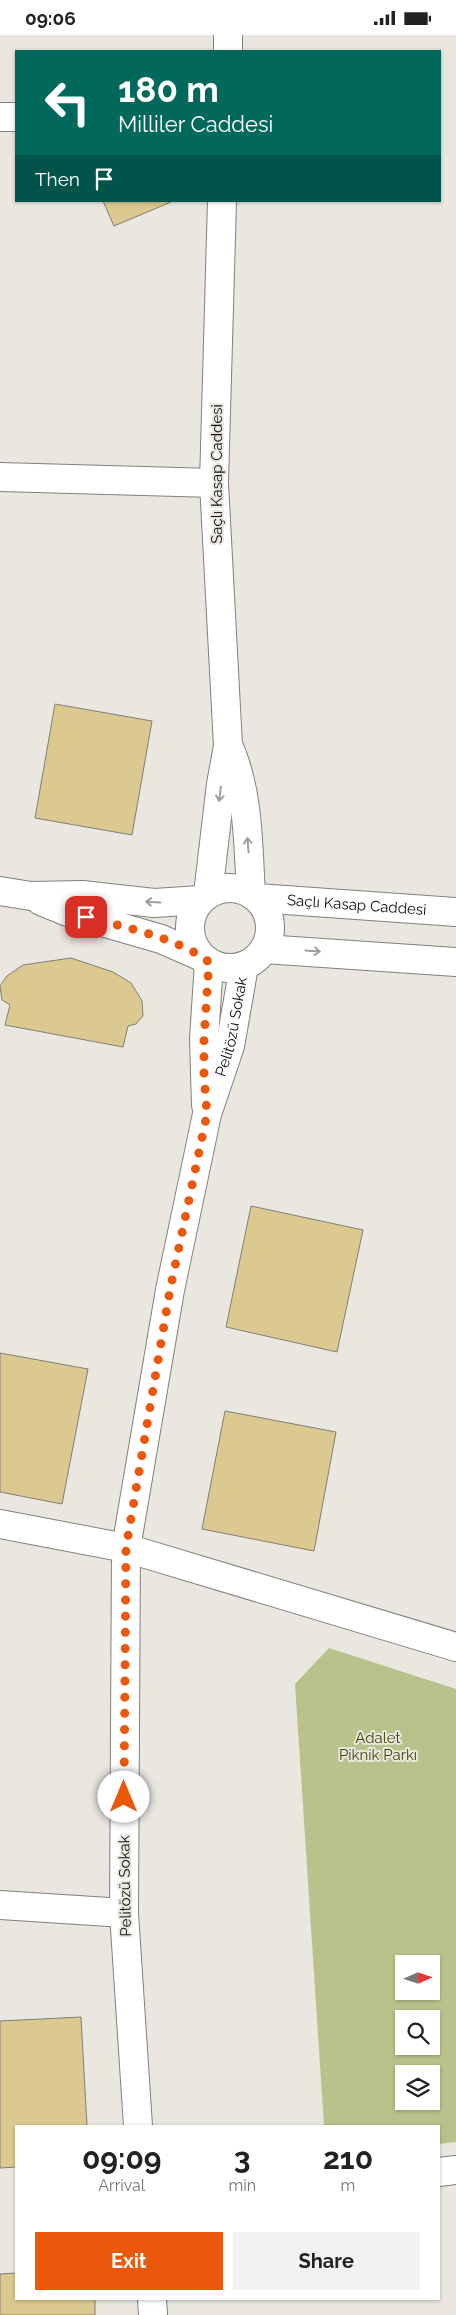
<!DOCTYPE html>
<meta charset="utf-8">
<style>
:root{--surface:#fff;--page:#f2f2f2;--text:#222;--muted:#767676;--accent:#ea580c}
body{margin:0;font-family:Raleway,sans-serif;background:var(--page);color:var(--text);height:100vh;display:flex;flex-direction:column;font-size:19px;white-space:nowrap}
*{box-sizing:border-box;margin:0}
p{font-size:16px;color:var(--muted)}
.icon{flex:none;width:28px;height:28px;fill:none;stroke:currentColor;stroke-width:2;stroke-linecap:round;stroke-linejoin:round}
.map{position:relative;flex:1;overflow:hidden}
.details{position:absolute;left:15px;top:2090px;width:425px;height:175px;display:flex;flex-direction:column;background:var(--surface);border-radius:0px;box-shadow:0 1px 4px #0004}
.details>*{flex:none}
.top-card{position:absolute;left:15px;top:15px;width:426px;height:152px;border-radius:0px;box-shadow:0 1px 4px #0004;background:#00695c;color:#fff;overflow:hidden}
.needle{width:32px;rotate:87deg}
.buttons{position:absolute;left:395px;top:1920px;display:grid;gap:10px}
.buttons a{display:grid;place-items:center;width:45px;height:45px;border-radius:0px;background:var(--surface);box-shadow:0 1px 4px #0004;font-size:25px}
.pin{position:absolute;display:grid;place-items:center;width:42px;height:42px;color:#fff;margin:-21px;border-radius:10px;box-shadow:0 2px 8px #0006}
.me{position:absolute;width:55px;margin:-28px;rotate:0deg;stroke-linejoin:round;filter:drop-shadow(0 0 4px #0008)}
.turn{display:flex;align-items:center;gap:18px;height:105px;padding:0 20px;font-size:22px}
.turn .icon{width:65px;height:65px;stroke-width:2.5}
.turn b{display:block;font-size:35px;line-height:42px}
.then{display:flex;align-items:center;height:48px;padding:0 20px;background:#0003;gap:10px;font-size:19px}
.eta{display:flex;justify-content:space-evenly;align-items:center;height:85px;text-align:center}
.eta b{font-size:30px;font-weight:700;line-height:35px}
.button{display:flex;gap:10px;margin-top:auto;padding:10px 20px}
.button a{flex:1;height:58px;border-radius:0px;background:var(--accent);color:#fff;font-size:20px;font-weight:700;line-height:58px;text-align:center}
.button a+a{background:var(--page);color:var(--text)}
.status{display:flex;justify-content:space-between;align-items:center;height:35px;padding:0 25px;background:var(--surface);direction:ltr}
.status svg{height:14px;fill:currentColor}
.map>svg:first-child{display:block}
</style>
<div class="status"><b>09:06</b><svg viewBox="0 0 49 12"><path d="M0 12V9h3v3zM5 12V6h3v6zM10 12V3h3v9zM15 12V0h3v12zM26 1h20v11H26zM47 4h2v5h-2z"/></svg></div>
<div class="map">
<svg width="456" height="2280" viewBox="0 0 456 2280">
<rect width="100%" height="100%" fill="#e9e7e0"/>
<path fill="#bac28c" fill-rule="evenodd" d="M329,1613l127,41v453l-17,2v-18h-115l-29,-442zM404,1929h27v27h-27zM404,1984h27v27h-27zM404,2039h27v27h-27z"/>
<path fill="#dcc990" stroke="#807e78" d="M103,166h68v1l-57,24z
M55,669l97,17 -20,114 -97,-17z
M71,923l42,14 18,11 5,8 6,10 1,15 -7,8 -8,2 -5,21 -118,-22 5,-20 -8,-5 -2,-14 7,-10 16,-11z
M251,1171l112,24 -26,122 -111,-25z
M0,1318l88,16 -26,135 -62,-12z
M225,1376l111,21 -22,119 -112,-22z
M81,1982l6,109h-71v41l-16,1v-147z
M16,2238v26h79v16h-95v-41z"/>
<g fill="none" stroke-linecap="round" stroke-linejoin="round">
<g stroke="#82807a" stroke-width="30">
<g id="minor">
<path d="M0,82h16"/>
<path d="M0,442l214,6"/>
<path d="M206,1070l-2,-66 5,-77"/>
<path d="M0,1489l126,24 330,99"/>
<path d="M0,1870l124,8"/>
<path id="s1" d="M138,2091l-14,-213 2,-365 44,-258 37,-176 23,-68 14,-80"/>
<path d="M439,2137l17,-2"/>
<path d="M152,2264l1,16"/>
</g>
</g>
<g stroke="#82807a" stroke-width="30">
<g id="tertiary">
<path d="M228,16v-16"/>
<path d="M229,712c20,46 19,98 22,147"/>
<circle cx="230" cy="893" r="40"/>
<path d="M0,856l31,5 51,-1 72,8 47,-3"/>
<path d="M208,859l13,-110 7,-38 -14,-263 8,-282"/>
<path id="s2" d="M257,863l199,14"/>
<path d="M41,866l27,11 93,27 41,18"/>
<path d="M264,914l192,13"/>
</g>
</g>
<use href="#minor" stroke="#fff" stroke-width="28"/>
<use href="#tertiary" stroke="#fff" stroke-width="28"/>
</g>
<defs><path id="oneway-shaft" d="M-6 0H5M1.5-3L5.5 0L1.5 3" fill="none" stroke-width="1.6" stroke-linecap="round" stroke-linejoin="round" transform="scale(1.25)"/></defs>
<g stroke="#9f9f9e">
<use href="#oneway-shaft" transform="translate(220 759) rotate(97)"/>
<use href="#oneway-shaft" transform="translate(248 810) rotate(-94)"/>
<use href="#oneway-shaft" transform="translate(153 867) rotate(-177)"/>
<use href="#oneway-shaft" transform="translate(313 916) rotate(4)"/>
</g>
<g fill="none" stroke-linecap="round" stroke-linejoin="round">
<path stroke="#ea580c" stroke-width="9" stroke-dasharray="0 16.2" d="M86,882c38,10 92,21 123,45l-5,77v37l3,38 -37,176 -44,258 -2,249"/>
</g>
<g text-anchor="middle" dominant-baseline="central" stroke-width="4" stroke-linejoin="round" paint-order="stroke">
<g font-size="15" fill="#100f0d" stroke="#e9e7e0">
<text transform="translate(217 439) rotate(-90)">Saçlı Kasap Caddesi</text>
<text stroke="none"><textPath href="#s2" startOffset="100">Saçlı Kasap Caddesi</textPath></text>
<text stroke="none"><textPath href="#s1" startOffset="1111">Pelitözü Sokak</textPath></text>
<text transform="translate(125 1851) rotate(-91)">Pelitözü Sokak</text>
</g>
<g font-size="15" fill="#424802" stroke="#e9e7e0">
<text x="378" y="1703">Adalet<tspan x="378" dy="17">Piknik Parkı</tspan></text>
</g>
</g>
</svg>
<div class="buttons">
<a><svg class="needle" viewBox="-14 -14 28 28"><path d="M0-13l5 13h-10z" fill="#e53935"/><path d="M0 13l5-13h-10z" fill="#767676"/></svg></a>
<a><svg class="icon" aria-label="search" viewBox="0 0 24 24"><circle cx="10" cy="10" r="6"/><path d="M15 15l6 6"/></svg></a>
<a><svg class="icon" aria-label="layers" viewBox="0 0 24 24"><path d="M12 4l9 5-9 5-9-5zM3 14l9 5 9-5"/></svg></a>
</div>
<div class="pin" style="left:86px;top:882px;background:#d93025"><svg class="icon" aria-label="arrive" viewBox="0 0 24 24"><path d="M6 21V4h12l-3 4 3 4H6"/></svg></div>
<svg class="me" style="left:124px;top:1762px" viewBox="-20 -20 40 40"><circle r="19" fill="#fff"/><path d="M0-13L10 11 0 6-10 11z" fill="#ea580c"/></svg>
<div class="top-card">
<div class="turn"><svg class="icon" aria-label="left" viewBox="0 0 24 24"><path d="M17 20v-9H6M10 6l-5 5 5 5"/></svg><div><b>180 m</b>Milliler Caddesi</div></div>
<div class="then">Then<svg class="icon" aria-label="arrive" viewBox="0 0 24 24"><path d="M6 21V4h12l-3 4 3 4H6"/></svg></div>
</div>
<section class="details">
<div class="eta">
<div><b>09:09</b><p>Arrival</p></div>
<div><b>3</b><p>min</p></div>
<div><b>210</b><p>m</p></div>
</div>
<div class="button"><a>Exit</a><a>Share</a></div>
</section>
</div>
